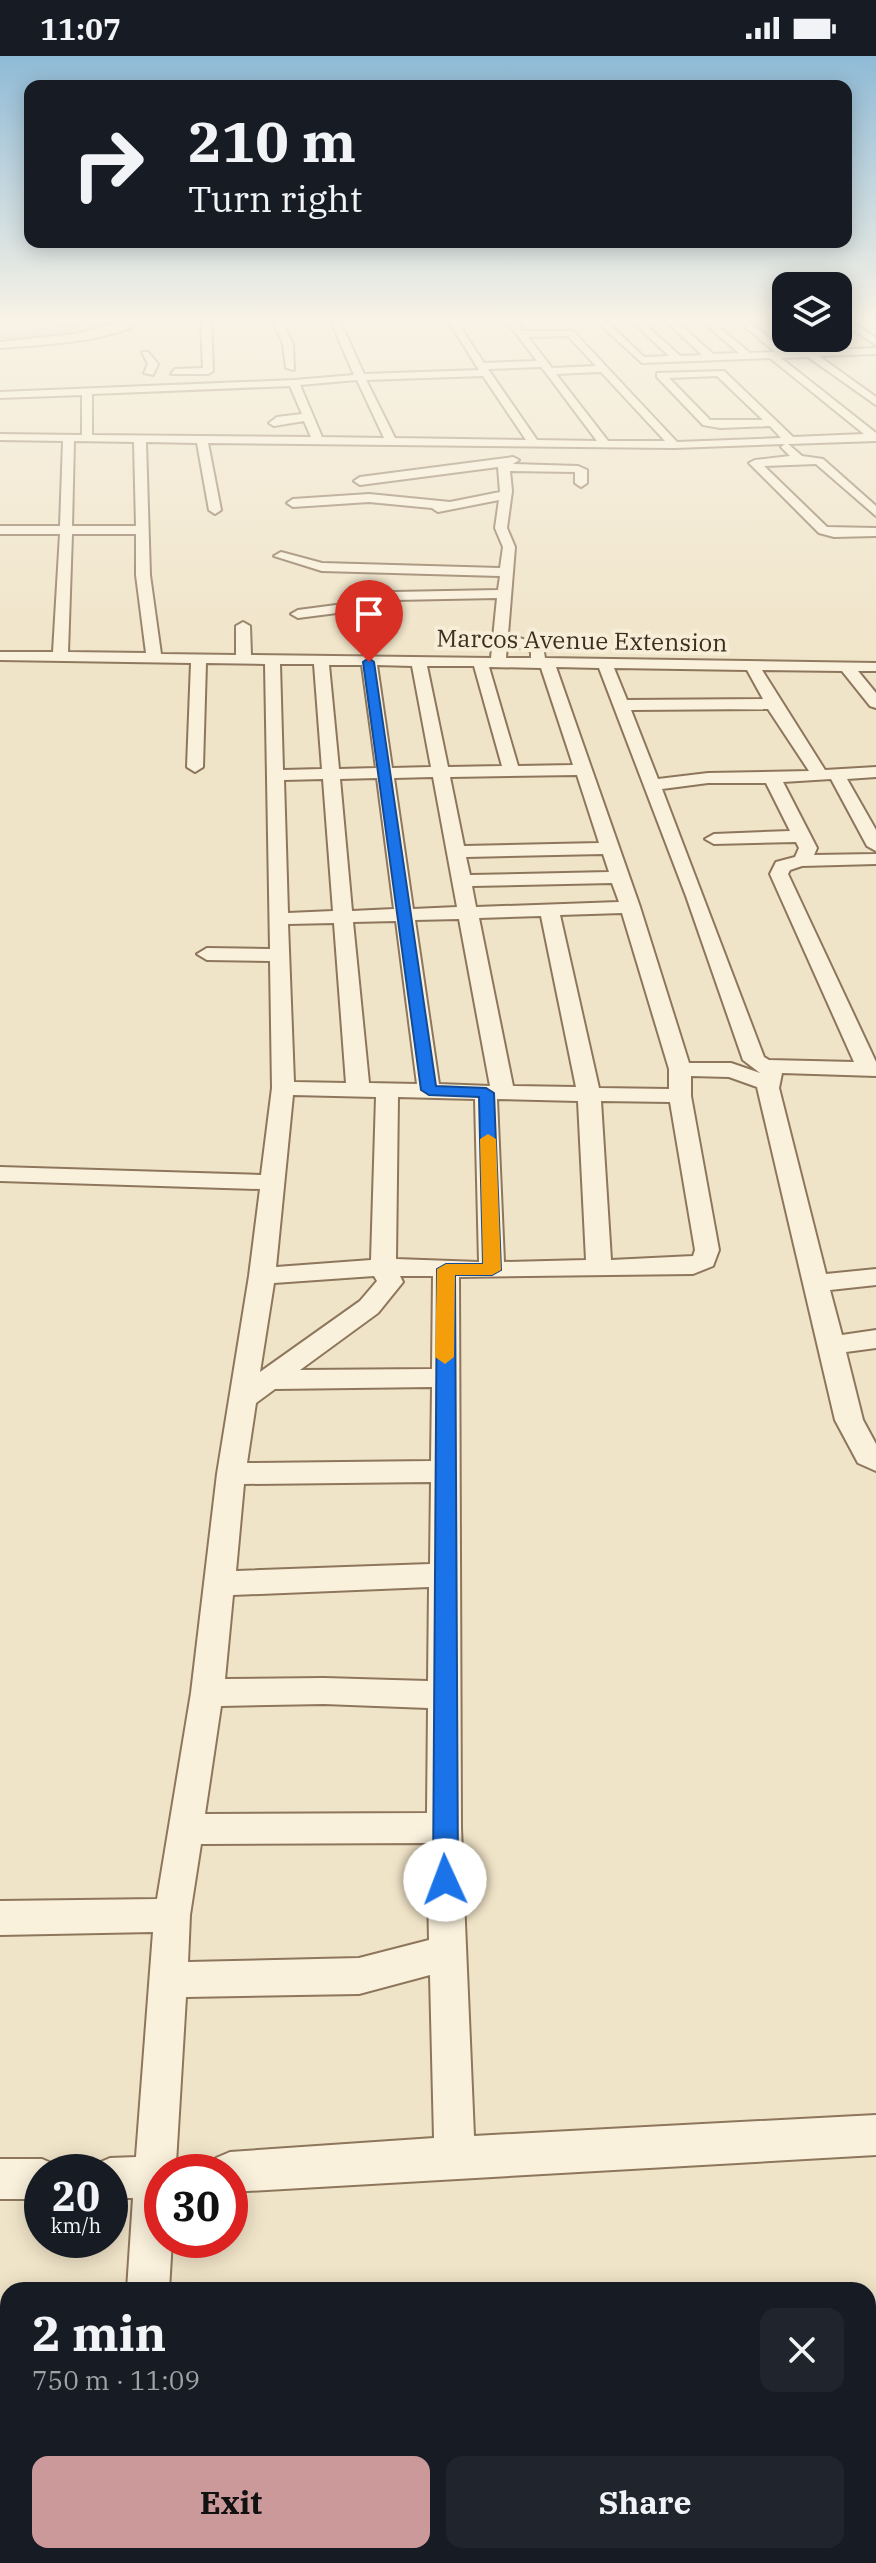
<!DOCTYPE html>
<meta charset="utf-8">
<style>
:root{--surface:#171b24;--page:#20242c;--text:#f1f3f6;--muted:#9ea1a6;--accent:#cc999b}
body{margin:0;font-family:"IBM Plex Serif",serif;background:var(--page);color:var(--text);height:100vh;display:flex;flex-direction:column;font-size:30px;white-space:nowrap}
*{box-sizing:border-box;margin:0}
p{font-size:26px;color:var(--muted)}
.icon{flex:none;width:44px;height:44px;fill:none;stroke:currentColor;stroke-width:2;stroke-linecap:round;stroke-linejoin:round}
.map{position:relative;flex:1;overflow:hidden}
.drawer{position:absolute;left:0px;top:2226px;width:876px;height:282px;display:flex;flex-direction:column;background:var(--surface);border-radius:24px 24px 0 0;box-shadow:0 4px 20px #0003}
.drawer>*{flex:none}
.guide{position:absolute;left:24px;top:24px;width:828px;height:168px;border-radius:16px;box-shadow:0 4px 20px #0003;background:#171b24;color:var(--text);overflow:hidden}
.controls{position:absolute;left:772px;top:216px;display:grid;gap:16px}
.controls a{display:grid;place-items:center;width:80px;height:80px;border-radius:16px;background:var(--surface);box-shadow:0 4px 20px #0003;font-size:40px}
.speed{position:absolute;left:24px;top:2098px;display:flex;gap:16px;font-size:40px;font-weight:700;text-align:center}
.speed>*{display:grid;place-content:center;width:104px;height:104px;border-radius:50%;background:var(--surface);box-shadow:0 4px 20px #0003;line-height:1}
.speed small{font-size:20px;font-weight:400}
.speed .limit{border:12px solid #d22;background:#fff;color:#111}
.pin{position:absolute;display:grid;place-items:center;width:68px;height:68px;color:#fff;margin:-82px -34px;border-radius:50% 50% 50% 0;rotate:-45deg;box-shadow:0 0 8px #0007}
.pin .icon{rotate:45deg}
.me{position:absolute;width:88px;margin:-44px;rotate:358deg;stroke-linejoin:round;filter:drop-shadow(0 0 6px #0008)}
.turn{display:flex;align-items:center;gap:28px;height:168px;padding:0 32px;font-size:36px}
.turn .icon{width:104px;height:104px;stroke-width:2.5}
.turn b{display:block;font-size:56px;line-height:68px}
.round{display:grid;place-items:center;flex:none;width:84px;height:84px;border-radius:16px;background:var(--page)}
.overview{display:flex;align-items:center;justify-content:space-between;height:136px;padding:0 32px}
h1{font-size:48px;font-weight:700;line-height:60px}
.cta{display:flex;gap:16px;margin-top:auto;padding:16px 32px}
.cta a{flex:1;height:92px;border-radius:16px;background:var(--accent);color:#111;font-size:32px;font-weight:700;line-height:92px;text-align:center}
.cta a+a{background:var(--page);color:var(--text)}
.status{display:flex;justify-content:space-between;align-items:center;height:56px;padding:0 40px;background:var(--surface);direction:ltr}
.status svg{height:22px;fill:currentColor}
.map>svg:first-child{display:block}
</style>
<div class="status"><b>11:07</b><svg viewBox="0 0 49 12"><path d="M0 12V9h3v3zM5 12V6h3v6zM10 12V3h3v9zM15 12V0h3v12zM26 1h20v11H26zM47 4h2v5h-2z"/></svg></div>
<div class="map">
<svg width="876" height="2507" viewBox="0 0 876 2507">
<rect width="100%" height="100%" fill="#f0e4c8"/>
<g fill="none" stroke-linecap="round" stroke-linejoin="round">
<path fill="#a9c4bc" fill-rule="evenodd" d="M82,263h21l-35,14 -68,7v-8l66,-7z"/>
<g stroke="#8d765c" stroke-width="4">
<path id="minor" d="M135,263h12c-33,23 -106,26 -147,29v-6l74,-8z
M272,263h9l12,25 1,26 -8,-2 -3,-24z
M330,263h9l25,55 115,-4 -32,-51h8l29,44 53,-2 -32,-42h9l9,12h50l104,111 104,-4 -11,-12 -50,2 -17,-3 -46,-48v-4l67,-2 69,66 71,-3 -94,-76 -128,5 -48,-44h10l40,38 25,-1 -39,-37h10l40,37 22,-1 -38,-36h10l39,35 26,-1 -40,-34h10l41,34 25,-1 -39,-33h10l40,33 90,-4v6l-57,2 57,41v8l-68,-48 -27,1 95,75v8l-88,3 14,12 21,3 53,47v10l-60,-52 -52,2 63,61 49,1v8l-42,1 -15,-4 -70,-70 6,-3 35,-4 -9,-9 4,-3 -111,4 -466,-5 13,67 -6,4 -6,-4 -12,-67 -51,-1 4,133 11,79 75,1v-29l7,-4 7,4 1,29 240,3 6,-60 -102,2 -35,10 -62,8 -7,-4 7,-4 61,-8 35,-10 104,-2 2,-14 -178,-5 -48,-15 7,-4 41,11 178,5 3,-21 -8,-19 4,-28 -61,12 -6,-4 -63,-6 -76,5 -6,-4 6,-4 76,-5 81,8 50,-10 -2,-25 -138,18 -6,-4 6,-4 153,-20 6,3 -6,4 65,2 9,4v13l-6,4 -6,-4v-11l-65,-1 2,20 -5,37 8,19 -7,87 35,12 2,12 331,5v8h-18l18,22v15l-6,-2 -28,-35 -80,-1 63,100 51,-3v10l-29,2 29,51v21l-9,-5 -36,-67 -48,3 34,66 -3,7 62,-1v10l-74,2 -12,4 -2,4 88,188v14l-94,-3 -3,15 47,186 50,-5v16l-46,5 12,45 34,-5v18l-30,4 17,68 13,24v27l-18,-8 -23,-43 -78,-333 -28,-10 -38,-1v20l28,154 -6,16 -20,8 -234,3 2,551 13,308 402,-21v40l-646,37v-20h-20l6,-14 14,-6 204,-14 -4,-163 -71,19 -173,3 -10,166 4,9h-18v68h10l-3,50h-42l6,-92h-23v-26h-18l4,-8 14,-6 26,-1 17,-225 -153,3v-34l157,-2 34,-206 26,-219 32,-198 11,-87 -260,-8v-14l261,8 11,-87 -2,-127 -63,-1 -10,-6 10,-6 63,1 -5,-285 -59,-1 -3,104 -8,5 -8,-5 4,-104 -191,-3v-8h53l7,-118h-60v-8h60l3,-85 -63,-1v-6l82,1v-40l-82,3v-6l294,-12 60,-5zM568,280l28,30 -44,2 -24,-31zM541,311l5,6 51,68 -60,-1 -49,-71zM601,316l64,69h-57l-52,-67zM483,320l43,64 -131,-2 -29,-58zM717,320l46,44h-53l-41,-42zM357,324l27,58 -62,-1 -22,-52zM290,330l12,28 -25,3 -8,6 5,3 30,-5 7,16 -219,-2v-41zM74,385l60,1 2,84h-64zM72,478h64v41l10,78 -78,-1zM507,587l24,8v7h-25zM280,608h34l8,105 -39,1zM329,609h33l14,103 -37,1zM377,609l35,1 19,101 -39,1zM427,610h47l28,100 -54,1zM489,611l52,1 32,97 -55,1zM556,611l43,1 87,228 57,164 17,13 -29,-10h-42l-49,-156zM614,612l133,2 16,29 -136,1zM768,653l41,62 -101,2 -50,6 -27,-69zM577,719l22,68 -135,3 -14,-69zM433,721l24,130 -44,2 -19,-131zM377,722l17,131 -42,2 -12,-132zM323,723l10,132 -45,2 -4,-133zM708,727h58l24,48 -76,3 -9,5 9,5 82,-2 3,6 -4,9 -19,5 -6,12 84,188 -85,-2 -5,-3 -102,-268zM603,798l6,18 -139,3 -4,-18zM612,827l7,19 -143,5 -4,-21zM622,857l47,156v20l-70,-1 -39,-173zM541,860l35,171 -63,-1 -34,-168zM459,863l31,167 -51,-2 -24,-164zM396,865l21,163 -48,-1 -16,-161zM334,867l12,160 -52,-1 -6,-158zM293,1039l83,2 -5,163 -95,7zM398,1041l77,2 4,163 -83,-3zM497,1043l81,2 8,159 -82,2zM601,1045l69,1 25,148 -2,6 -82,4zM374,1220l3,5 -17,20 -100,71 14,-89zM400,1220h33l-1,93 -132,1 78,-57 25,-31zM432,1331l-1,74 -184,2 9,-60 19,-14zM431,1426l-1,82 -194,7 8,-87zM429,1531l-1,94 -104,-3 -99,1 8,-84zM324,1648l104,4 -1,105 -222,1 16,-108zM427,1787l2,97 -70,18 -171,4 2,-47 11,-71z
M848,263l28,19v7l-38,-25z
M206,264l5,3 2,48 -5,3h-37l4,-5 28,-1 -2,-45z
M142,296h6l10,12 -5,11 -9,-2 4,-9z
M0,2103h42l14,6 4,7h-18v27h-42z
M0,2292h8v44h-8z
M104,2500h48l-1,7h-48z"/>
</g>
<use href="#minor" fill="#faf1dc" fill-rule="evenodd"/>
</g>
<linearGradient id="sky" x2="0" y2="1"><stop stop-color="#8fbad6"/><stop offset="0.43" stop-color="#f8f3e6"/><stop offset="1" stop-color="#f8f3e6" stop-opacity="0"/></linearGradient>
<rect width="876" height="614" fill="url(#sky)"/>
<path fill="#1a73e8" stroke="#114b97" stroke-width="2" d="M369,602l5,4 62,424 50,2 8,5 7,177 -9,5h-37l3,605 -4,8 -9,3 -8,-3 -4,-8 4,-611 9,-5h37l-4,-167 -50,-2 -8,-5 -58,-428z"/>
<path fill="#f59e0b" d="M488,1078l8,5 5,131 -9,5h-37l-1,82 -9,7 -10,-7 2,-88 9,-5h37l-3,-125z"/>
<g text-anchor="middle" dominant-baseline="central" stroke-width="8" stroke-linejoin="round" paint-order="stroke">
<g font-size="24" fill="#3d2e20" stroke="#f7eed8">
<text transform="translate(582 584) rotate(1)">Marcos Avenue Extension</text>
</g>
</g>
</svg>
<div class="controls">
<a><svg class="icon" aria-label="layers" viewBox="0 0 24 24"><path d="M12 4l9 5-9 5-9-5zM3 14l9 5 9-5"/></svg></a>
</div>
<div class="speed"><div>20<small>km/h</small></div><div class="limit">30</div></div>
<div class="pin" style="left:369px;top:606px;background:#d93025"><svg class="icon" aria-label="arrive" viewBox="0 0 24 24"><path d="M6 21V4h12l-3 4 3 4H6"/></svg></div>
<svg class="me" style="left:445px;top:1824px" viewBox="-20 -20 40 40"><circle r="19" fill="#fff"/><path d="M0-13L10 11 0 6-10 11z" fill="#1a73e8"/></svg>
<div class="guide">
<div class="turn"><svg class="icon" aria-label="right" viewBox="0 0 24 24"><path d="M7 20v-9h11M14 6l5 5-5 5"/></svg><div><b>210 m</b>Turn right</div></div>
</div>
<section class="drawer">
<div class="overview"><div><h1>2 min</h1><p>750 m · 11:09</p></div><a class="round"><svg class="icon" aria-label="close" viewBox="0 0 24 24"><path d="M6 6l12 12M18 6L6 18"/></svg></a></div>
<div class="cta"><a>Exit</a><a>Share</a></div>
</section>
</div>
